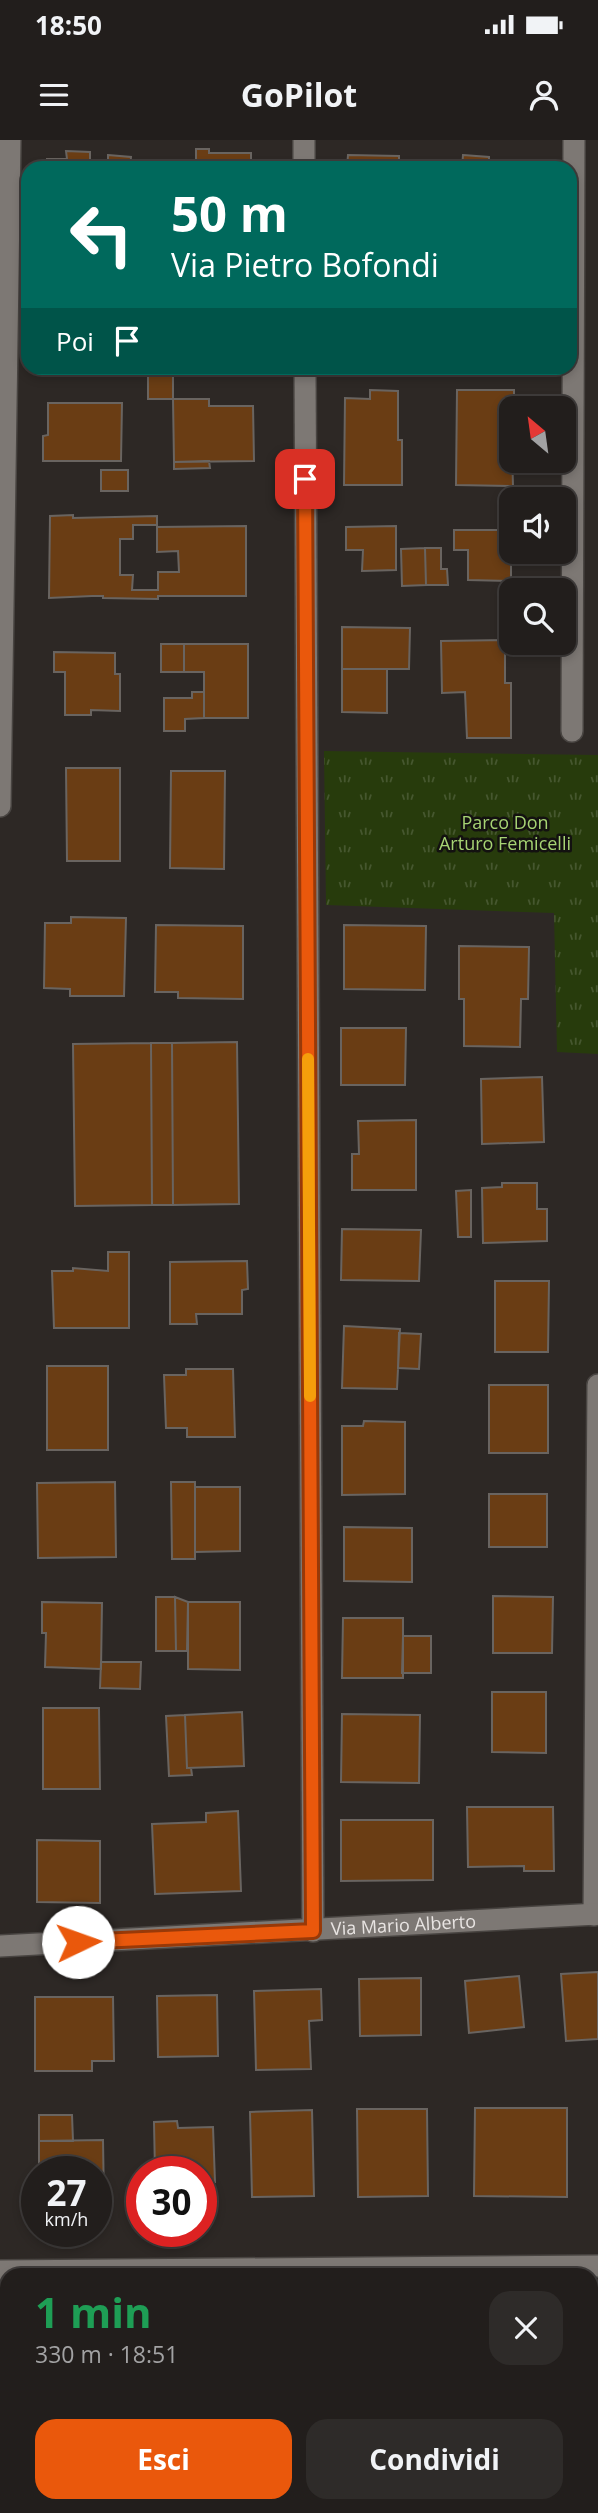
<!DOCTYPE html>
<html lang="it">
<meta charset="utf-8">
<style>
:root{--surface:#221e1c;--page:#2e2b29;--text:#f1f3f6;--muted:#a2a2a3;--line:#3f3c3b;--accent:#ea580c}
body{margin:0;font-family:"Open Sans",sans-serif;background:var(--page);color:var(--text);height:100vh;display:flex;flex-direction:column;font-size:26px;white-space:nowrap}
*{box-sizing:border-box;margin:0}
p{font-size:23px;color:var(--muted)}
.icon{flex:none;width:38px;height:38px;fill:none;stroke:currentColor;stroke-width:2;stroke-linecap:round;stroke-linejoin:round}
.map{position:relative;flex:1;overflow:hidden}
.side{position:absolute;left:0px;top:2128px;width:598px;height:245px;display:flex;flex-direction:column;background:var(--surface);border-radius:21px 21px 0 0;box-shadow:0 4px 10px #0003,0 0 0 2px var(--line)}
.side>*{flex:none}
.banner{position:absolute;left:21px;top:21px;width:556px;height:214px;border-radius:21px;box-shadow:0 4px 10px #0003,0 0 0 2px var(--line);background:#00695c;color:#fff;overflow:hidden}
.needle{width:46px;rotate:331deg}
.buttons{position:absolute;left:499px;top:256px;display:grid;gap:14px}
.buttons a{display:grid;place-items:center;width:77px;height:77px;border-radius:14px;background:var(--surface);box-shadow:0 4px 10px #0003,0 0 0 2px var(--line);font-size:35px}
.speed{position:absolute;left:21px;top:2016px;display:flex;gap:14px;font-size:35px;font-weight:700;text-align:center}
.speed>*{display:grid;place-content:center;width:91px;height:91px;border-radius:50%;background:var(--surface);box-shadow:0 4px 10px #0003,0 0 0 2px var(--line);line-height:1}
.speed small{font-size:18px;font-weight:400}
.speed .limit{border:10px solid #d22;background:#fff;color:#111}
.pin{position:absolute;display:grid;place-items:center;width:60px;height:60px;color:#fff;margin:-30px;border-radius:14px;box-shadow:0 4px 10px #0006}
.me{position:absolute;width:77px;margin:-38px;rotate:87deg;stroke-linejoin:round;filter:drop-shadow(0 0 5px #0008)}
.turn{display:flex;align-items:center;gap:24px;height:147px;padding:0 35px;font-size:32px}
.turn .icon{width:91px;height:91px;stroke-width:2.5}
.turn b{display:block;font-size:49px;line-height:60px}
.then{display:flex;align-items:center;height:66px;padding:0 35px;background:#0003;gap:14px;font-size:26px}
.round{display:grid;place-items:center;flex:none;width:74px;height:74px;border-radius:21px;background:var(--page)}
.summary{display:flex;align-items:center;justify-content:space-between;height:119px;padding:0 35px}
h1{font-size:42px;font-weight:700;line-height:52px;color:#1e9e55}
.action{display:flex;gap:14px;margin-top:auto;padding:14px 35px}
.action a{flex:1;height:80px;border-radius:21px;background:var(--accent);color:#fff;font-size:28px;font-weight:700;line-height:80px;text-align:center}
.action a+a{background:var(--page);color:var(--text)}
.status{display:flex;justify-content:space-between;align-items:center;height:49px;padding:0 35px;background:var(--surface);direction:ltr}
.status svg{height:19px;fill:currentColor}
header{display:flex;justify-content:space-between;align-items:center;height:91px;padding:0 35px;background:var(--surface);font-size:32px;font-weight:700}
.map>svg:first-child{display:block}
</style>
<div class="status"><b>18:50</b><svg viewBox="0 0 49 12"><path d="M0 12V9h3v3zM5 12V6h3v6zM10 12V3h3v9zM15 12V0h3v12zM26 1h20v11H26zM47 4h2v5h-2z"/></svg></div>
<header><svg class="icon" aria-label="menu" viewBox="0 0 24 24"><path d="M4 6h16M4 12h16M4 18h16"/></svg>GoPilot<svg class="icon" aria-label="person" viewBox="0 0 24 24"><circle cx="12" cy="8" r="4"/><path d="M4 21q1-7 8-7t8 7"/></svg></header>
<div class="map">
<svg width="598" height="2373" viewBox="0 0 598 2373">
<defs>
<pattern id="park-tufts" width="24" height="20" patternUnits="userSpaceOnUse" patternTransform="scale(1.75)"><rect width="24" height="20" fill="#273b0c"/><path d="M3 7l-1-3M5 7V3M7 7l1-3M15 17l-1-3M17 17v-4M19 17l1-3" fill="none" stroke="#46572f"/></pattern>
</defs>
<rect width="100%" height="100%" fill="#2d2825"/>
<path fill="url(#park-tufts)" d="M324,611l274,4v299l-41,-2 -3,-139 -228,-8z"/>
<path fill="#6a3d14" stroke="#696460" stroke-width="2" d="M196,9h13v4h42v15h-55z
M66,11l24,1v16h-43v-9h20z
M108,15l23,2 -1,11h-22z
M348,15l51,1v12h-52z
M463,15l26,2v5h24v6h-51z
M148,234h25v25h-25z
M370,250l28,1v49h4v45h-58l1,-87 25,1z
M457,250h57v18h-3l2,78 -57,-1z
M173,259h36v7h44l1,55 -80,1z
M48,263h74l-1,58h-78v-25l5,-1z
M209,321l1,7 -36,1v-7z
M101,330h27v21h-27z
M73,375v3l84,-2v9h-24v14h-13v36h13l-1,15h26v-18h21l-1,-21 -21,1v-25l89,-1v70h-88v3l-55,-1v-2h-11l-43,2 1,-82z
M396,386v44l-34,1 1,-21h-17v-23z
M454,390h57v51l-43,-1v-30h-14z
M425,408l1,37 -24,1 -1,-37z
M425,408h16v21h6l1,16h-22z
M342,487l68,1 -1,41h-67z
M505,500v43h6v55h-44l-2,-46 -23,1 -1,-52z
M161,504h23v28h-23z
M184,504h64v74h-44v-46h-20z
M54,512l61,1v21h5v37l-29,-1v5h-26v-43h-11z
M342,529h45v44l-45,-1z
M192,552h12v26l-19,1v12h-21v-33h28z
M66,628h54v93h-53z
M171,631h54l-1,98 -54,-1z
M71,777l55,1 -2,78h-54v-7l-26,-1 1,-65h26z
M156,785l87,1v73l-65,-1v-6h-23z
M344,785l82,1 -1,64 -81,-1z
M459,806l70,1 -1,52h-7l-1,48 -56,-1v-47h-5z
M341,888h65l-1,57h-64z
M237,902l2,162 -66,1 -1,-162z
M151,903h21l1,162h-21z
M151,903l1,162 -77,1 -2,-162z
M542,937l2,65 -62,2 -1,-65z
M416,980v70h-64v-36h7l-1,-33z
M502,1043h35v26h10v32l-64,2 -1,-55 20,-1z
M471,1050v47h-13l-2,-46z
M342,1089l79,1 -2,51 -78,-1z
M108,1112h21v76h-75l-2,-57h21v-3l35,3z
M247,1121l1,28 -6,1v24h-46l1,10h-27v-62z
M495,1141h54l-1,71h-53z
M344,1186l56,3 -3,60 -55,-1z
M399,1193l22,1 -2,35 -21,-1z
M47,1226h61v84h-61z
M186,1229h47l2,68h-48v-9h-21l-2,-53h22z
M489,1245h59v68h-59z
M364,1281l41,1v72l-63,1v-69h21z
M115,1342l1,75 -78,1 -1,-75z
M171,1342h24v77h-23z
M195,1347h45v64l-45,1z
M489,1354h58v53h-58z
M344,1387l68,1v54l-68,-1z
M493,1456l60,1 -1,56h-59z
M156,1457h19l1,54h-20z
M175,1457l13,5 -1,49h-11z
M42,1462l60,1 -1,66 -56,-2 1,-34h-4z
M188,1462h52v68l-52,-1z
M343,1478h60v60h-61z
M403,1496h28v37h-29z
M101,1522h40l-1,27 -40,-1z
M492,1552h54v61l-54,-1z
M43,1568h56l1,81h-57z
M242,1572l2,54 -57,2 -2,-53z
M342,1574l78,1 -1,68 -78,-1z
M185,1575l2,53h4l1,7 -23,1 -3,-60z
M467,1667h86l1,64h-30v-5l-56,1z
M238,1671l3,80 -86,3 -3,-70 54,-2v-9z
M341,1680h92v60l-92,1z
M37,1700l63,1v62l-63,-1z
M598,1832v67l-32,2 -5,-67z
M519,1836l5,51 -55,6 -4,-52z
M421,1838v57l-61,1 -1,-57z
M321,1849l1,31 -13,1 2,48 -55,1 -2,-79z
M217,1855l1,61 -60,1 -1,-61z
M35,1857h78l1,64h-22v10h-57z
M475,1968h92v89l-93,-1z
M357,1969h70l1,87 -70,1z
M312,1970l2,86 -62,1 -2,-85z
M39,1975h33l1,26h-34z
M177,1981l1,7 35,-1 2,55h-14v-10h-46l-1,-50z
M103,2000l1,62h-8v-30h-57v-31z
M0,2272h7v30h-7z"/>
<g fill="none" stroke-linecap="round" stroke-linejoin="round">
<g stroke="#484441" stroke-width="24">
<g id="street">
<path d="M304,0v28"/>
<path d="M305,228l8,1563"/>
<path d="M572,591l2,-591"/>
<path d="M0,666l10,-666"/>
<path d="M594,1775l4,-530"/>
<path id="s1" d="M0,1806l598,-32"/>
<path d="M0,2131l598,-5"/>
</g>
</g>
<use href="#street" stroke="#7d7874" stroke-width="21"/>
</g>
<g fill="none" stroke-linecap="round" stroke-linejoin="round">
<g stroke="#983908" stroke-width="18">
<path id="route" d="M78,1802l235,-11 -8,-1452"/>
</g>
<use href="#route" stroke="#ea580c" stroke-width="12"/>
<path stroke="#f59e0b" stroke-width="12" d="M308,919l2,337"/>
</g>
<g text-anchor="middle" dominant-baseline="central" stroke-width="5" stroke-linejoin="round" paint-order="stroke">
<g font-size="18" fill="#a6d373" stroke="#131110">
<text x="505" y="682">Parco Don<tspan x="505" dy="21">Arturo Femicelli</tspan></text>
</g>
<g font-size="18" fill="#e8e4e2" stroke="#131110">
<text stroke="none"><textPath href="#s1" startOffset="404">Via Mario Alberto</textPath></text>
</g>
</g>
</svg>
<div class="buttons">
<a><svg class="needle" viewBox="-14 -14 28 28"><path d="M0-13l5 13h-10z" fill="#e53935"/><path d="M0 13l5-13h-10z" fill="#a2a2a3"/></svg></a>
<a><svg class="icon" aria-label="sound" viewBox="0 0 24 24"><path d="M4 9h4l5-4v14l-5-4H4zM17 9q2 3 0 6"/></svg></a>
<a><svg class="icon" aria-label="search" viewBox="0 0 24 24"><circle cx="10" cy="10" r="6"/><path d="M15 15l6 6"/></svg></a>
</div>
<div class="speed"><div>27<small>km/h</small></div><div class="limit">30</div></div>
<div class="pin" style="left:305px;top:339px;background:#d93025"><svg class="icon" aria-label="arrive" viewBox="0 0 24 24"><path d="M6 21V4h12l-3 4 3 4H6"/></svg></div>
<svg class="me" style="left:78px;top:1802px" viewBox="-20 -20 40 40"><circle r="19" fill="#fff"/><path d="M0-13L10 11 0 6-10 11z" fill="#ea580c"/></svg>
<div class="banner">
<div class="turn"><svg class="icon" aria-label="left" viewBox="0 0 24 24"><path d="M17 20v-9H6M10 6l-5 5 5 5"/></svg><div><b>50 m</b>Via Pietro Bofondi</div></div>
<div class="then">Poi<svg class="icon" aria-label="arrive" viewBox="0 0 24 24"><path d="M6 21V4h12l-3 4 3 4H6"/></svg></div>
</div>
<section class="side">
<div class="summary"><div><h1>1 min</h1><p>330 m · 18:51</p></div><a class="round"><svg class="icon" aria-label="close" viewBox="0 0 24 24"><path d="M6 6l12 12M18 6L6 18"/></svg></a></div>
<div class="action"><a>Esci</a><a>Condividi</a></div>
</section>
</div>
